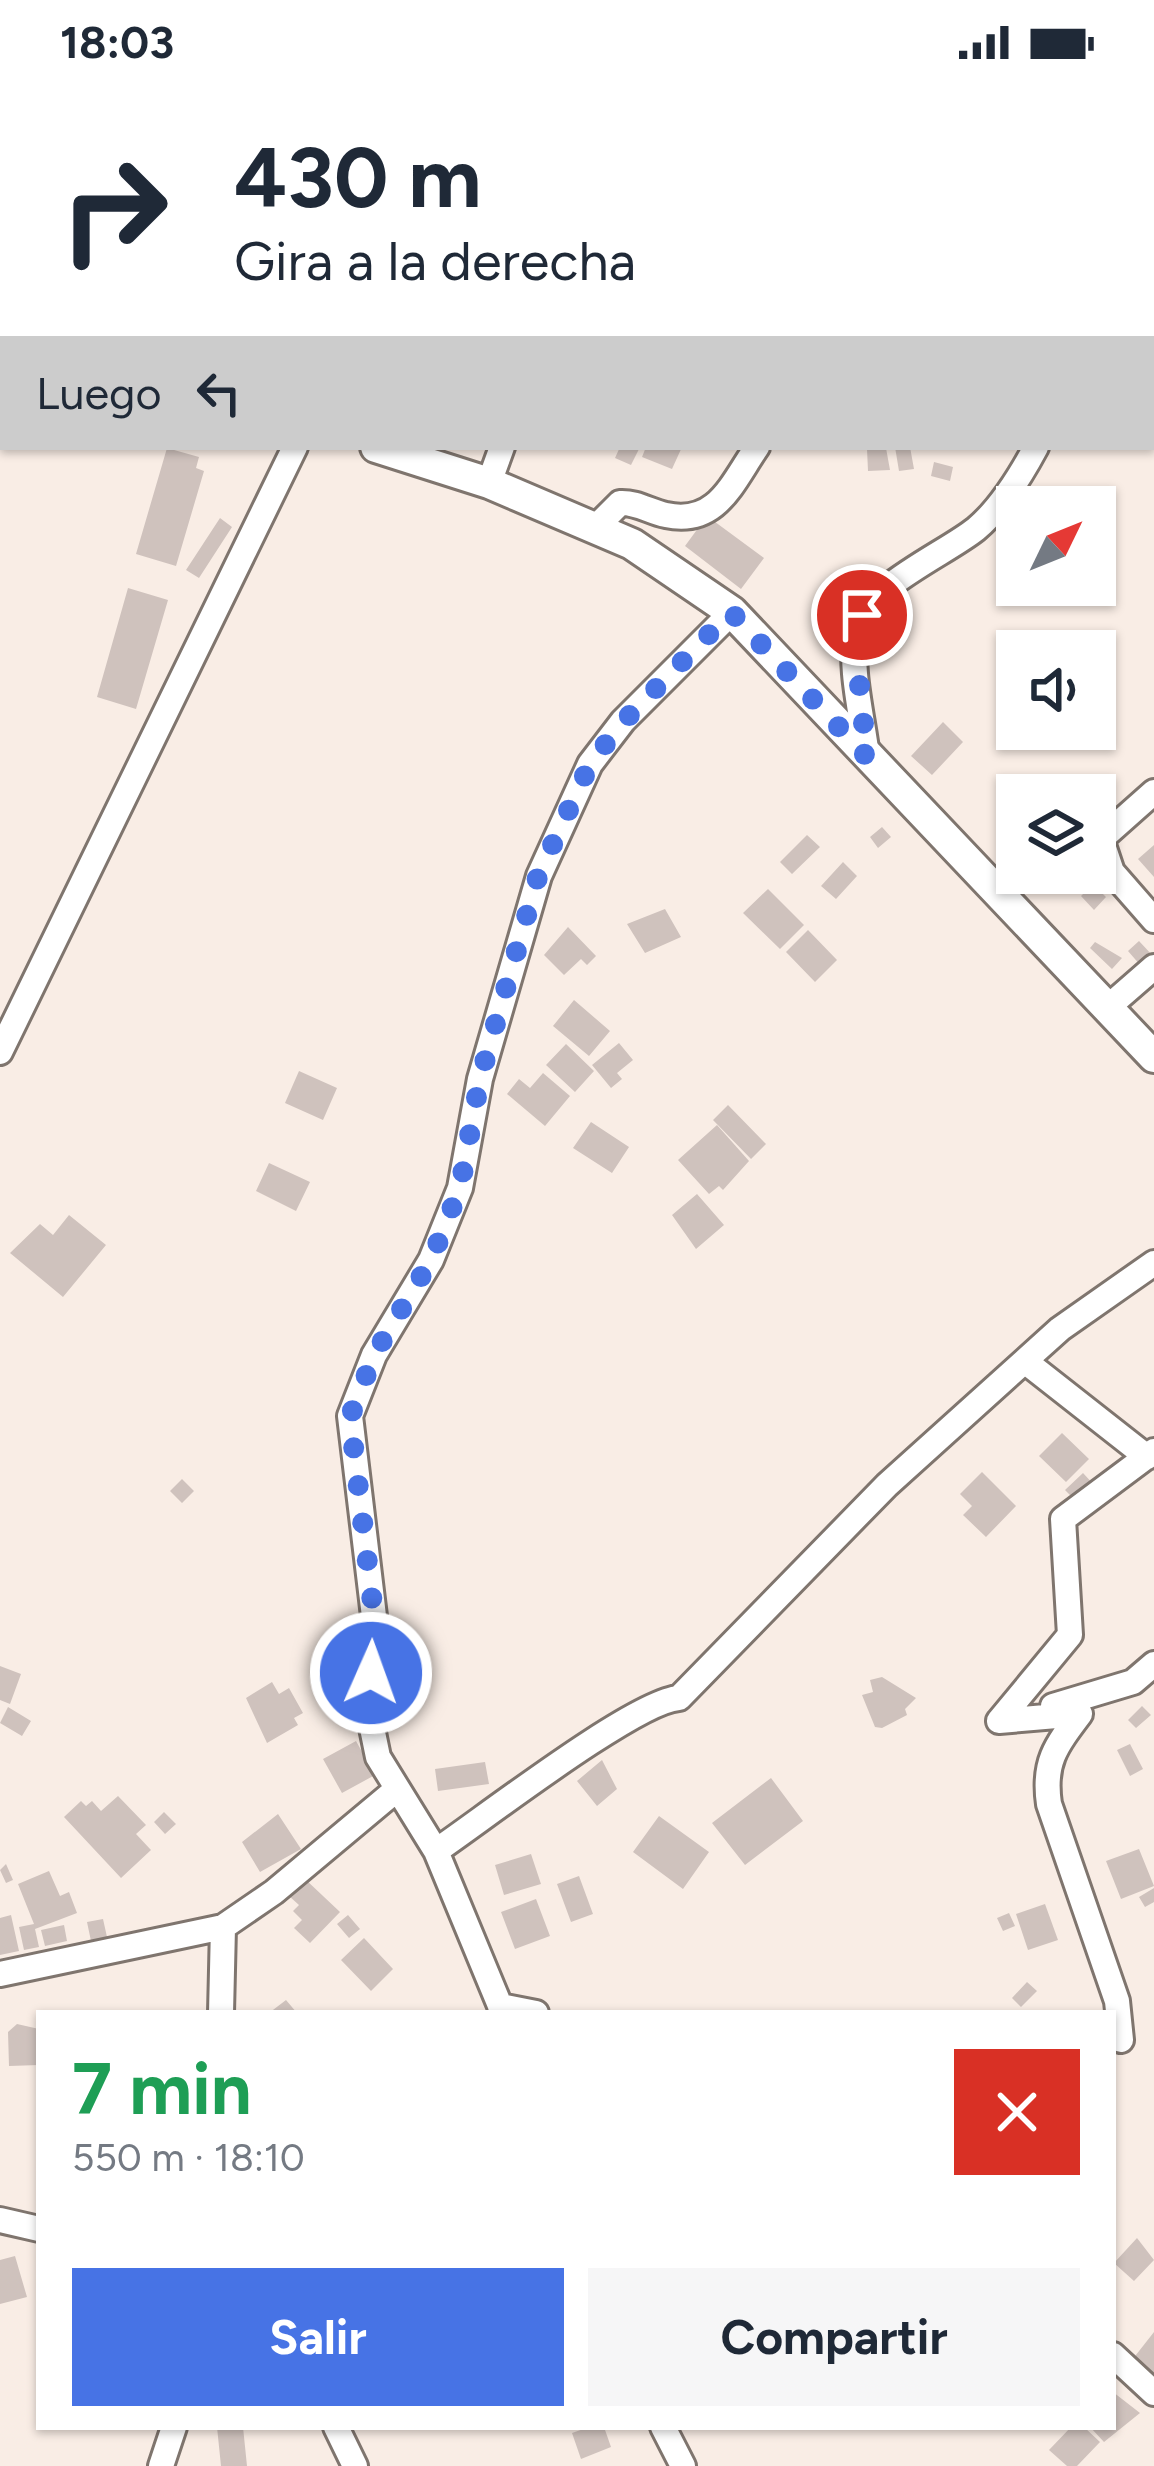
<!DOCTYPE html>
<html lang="es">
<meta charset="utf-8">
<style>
:root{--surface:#fff;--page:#f6f6f7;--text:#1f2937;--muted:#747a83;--accent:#4773e5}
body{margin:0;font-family:Figtree,sans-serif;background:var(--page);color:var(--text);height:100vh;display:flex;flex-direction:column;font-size:45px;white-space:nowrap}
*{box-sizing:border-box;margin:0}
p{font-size:39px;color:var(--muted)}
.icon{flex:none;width:66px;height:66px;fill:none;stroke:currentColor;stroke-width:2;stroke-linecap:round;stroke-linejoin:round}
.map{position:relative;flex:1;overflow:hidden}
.drawer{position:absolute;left:36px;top:1926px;width:1080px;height:420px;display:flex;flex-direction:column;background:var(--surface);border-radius:0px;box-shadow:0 3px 9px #0004}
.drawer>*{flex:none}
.banner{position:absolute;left:0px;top:0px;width:1155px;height:366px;box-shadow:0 3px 9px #0004;background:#fff;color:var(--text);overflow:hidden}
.needle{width:78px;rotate:47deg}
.buttons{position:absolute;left:996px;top:402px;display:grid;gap:24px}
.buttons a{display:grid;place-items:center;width:120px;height:120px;border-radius:0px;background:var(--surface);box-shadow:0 3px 9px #0004;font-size:60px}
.pin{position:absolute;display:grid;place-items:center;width:102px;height:102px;color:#fff;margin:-51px;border:6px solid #fff;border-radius:50%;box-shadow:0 3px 12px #0007}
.me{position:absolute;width:132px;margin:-66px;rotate:2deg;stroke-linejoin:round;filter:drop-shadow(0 0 9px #0008)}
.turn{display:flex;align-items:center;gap:42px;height:252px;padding:0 36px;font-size:54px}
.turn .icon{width:156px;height:156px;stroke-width:2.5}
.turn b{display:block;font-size:84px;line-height:102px}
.then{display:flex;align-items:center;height:114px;padding:0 36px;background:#0003;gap:24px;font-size:45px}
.round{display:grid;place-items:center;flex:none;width:126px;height:126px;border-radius:0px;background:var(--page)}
.headline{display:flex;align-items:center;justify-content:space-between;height:204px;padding:0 36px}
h1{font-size:72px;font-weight:700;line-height:90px;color:#1e9e55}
.primary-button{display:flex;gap:24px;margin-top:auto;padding:24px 36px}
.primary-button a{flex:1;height:138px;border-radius:0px;background:var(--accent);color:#fff;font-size:48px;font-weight:700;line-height:138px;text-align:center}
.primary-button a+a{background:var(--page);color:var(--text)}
.status{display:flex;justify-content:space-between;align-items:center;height:84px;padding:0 60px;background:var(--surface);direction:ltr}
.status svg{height:33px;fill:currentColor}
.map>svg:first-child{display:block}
</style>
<div class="status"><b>18:03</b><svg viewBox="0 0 49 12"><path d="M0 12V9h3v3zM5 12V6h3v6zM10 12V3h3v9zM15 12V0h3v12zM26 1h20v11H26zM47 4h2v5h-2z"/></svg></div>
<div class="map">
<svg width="1154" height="2382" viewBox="0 0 1154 2382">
<rect width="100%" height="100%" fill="#f9ede5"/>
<path fill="#cfc2bd" d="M620,363h20l-9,18 -16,-7z
M646,363h36l-10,22 -30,-12z
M895,363h15l4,22 -15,2z
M167,364l32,9 -3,11 8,3 -28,95 -40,-12z
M886,364l4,22 -22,1 -1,-22z
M934,378l19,5 -3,14 -19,-5z
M707,432l57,42 -23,31 -56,-43z
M220,434l12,9 -33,51 -13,-8z
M128,504l40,12 -32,109 -39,-12z
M943,638l20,20 -31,33 -21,-19z
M882,743l9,10 -13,11 -8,-11z
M807,751l13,12 -28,27 -12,-12z
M1154,761v32l-16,-18z
M843,778l14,14 -21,23 -15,-13z
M1093,800l13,13 -12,13 -13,-14z
M768,805l36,36 -24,24 -37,-36z
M665,825l16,28 -36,16 -18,-29z
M568,843l28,29 -9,9 -6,-6 -17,16 -20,-20z
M808,846l29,30 -22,22 -29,-30z
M1139,857l14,15 -12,10 -13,-15z
M1095,858l27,16 -10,11 -22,-21z
M574,916l36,31 -21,25 -36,-30z
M619,959l14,17 -16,13 5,6 -11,9 -19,-23z
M566,960l28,27 -19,21 -29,-27z
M299,987l38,17 -14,32 -38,-17z
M543,989l27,23 -25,30 -38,-32 12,-15 11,9z
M728,1021l38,39 -15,15 -38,-39z
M591,1038l38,25 -17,26 -39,-25z
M717,1041l32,36 -26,29 -4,-4 -10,8 -31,-34z
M269,1079l41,19 -14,29 -40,-20z
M697,1110l27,31 -28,24 -24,-34z
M69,1131l37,30 -43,52 -53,-44 30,-29 13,11z
M1062,1349l27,26 -23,23 -27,-26z
M982,1388l34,34 -30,31 -23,-22 9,-9 -12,-12z
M1083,1389l12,13 -18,16 -12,-12z
M182,1395l12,12 -12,12 -12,-12z
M0,1582l21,8 -11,30 -10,-4z
M882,1593l34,21 -11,11 2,6 -25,13 -7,-1 -13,-32 11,-3 -3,-12z
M272,1598l7,12 10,-6 14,25 -9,5 4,7 -31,18 -21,-45z
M1142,1622l9,9 -15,13 -8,-8z
M8,1623l23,14 -9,15 -22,-13z
M356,1657l19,34 -33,18 -19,-34z
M1130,1660l13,25 -13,7 -13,-26z
M602,1676l15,29 -20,17 -20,-25z
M485,1678l4,22 -51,7 -3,-22z
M771,1694l32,43 -58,44 -33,-42z
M118,1712l28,29 -10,9 15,16 -30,28 -57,-61 17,-16 5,5 6,-5 9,10z
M164,1728l12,12 -11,10 -11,-12z
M278,1730l23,35 -41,23 -18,-30z
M659,1732l50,36 -26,37 -50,-37z
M1139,1765l15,37 -33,13 -15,-38z
M531,1770l10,30 -37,11 -9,-30z
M6,1780l7,16 -7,3 -6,-13z
M49,1787l11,25 9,-4 8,21 -42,16 4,18 -15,3 -5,-23 15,-3 -16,-40z
M579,1792l14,38 -22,8 -14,-38z
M305,1795l35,33 -30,31 -16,-15 8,-8 -9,-9 6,-6 -10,-9z
M1154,1804v14l-9,5 -6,-10z
M536,1815l14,37 -35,13 -14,-37z
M1045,1820l13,36 -30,10 -12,-36z
M1009,1829l6,13 -12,5 -6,-13z
M11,1831l8,36 -19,4v-37z
M348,1831l12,14 -11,9 -12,-14z
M103,1835l4,18 -16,4 -4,-19z
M64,1841l3,16 -22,5 -4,-16z
M364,1854l29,31 -22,22 -30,-31z
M1027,1898l10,9 -16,16 -9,-9z
M286,1916l11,13h-28z
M17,1940l22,5v36l-30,1 -1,-34z
M1137,2154l17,22 -20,21 -20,-18z
M15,2172l12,41 -27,7v-44z
M1154,2248v46l-22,-18z
M1113,2308l27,21 -36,29 -14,-15h23z
M217,2343h26l4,39h-26z
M589,2343h15l7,20 -30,12 -9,-26z
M1071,2343h13l16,15 -23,24h-10l-18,-16z"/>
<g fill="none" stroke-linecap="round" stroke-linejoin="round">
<g stroke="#7f756e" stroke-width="30">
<path id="minor" d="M881,0l8,3
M590,3v-3
M1152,47l2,-3
M489,399l13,-36
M595,444l25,-25c17,-1 30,9 46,12 51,11 66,-32 91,-68
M867,673c-4,-38 -19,-91 -10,-129 9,-41 88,-74 119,-99 25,-21 45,-54 60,-82
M1154,708l-53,47 11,33 42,48
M1107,924l47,-41
M0,968l295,-605
M1026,1278l121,95
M1053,1622l80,-24 21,-18
M999,1637l81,-7c-25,33 -37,49 -31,90l68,197 4,39
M999,1637l71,-86 -7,-116 91,-68
M436,1767c46,-31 199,-150 243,-153l208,-213 173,-156 94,-66
M0,1890l223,-47 51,-35 122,-102
M500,1922l36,7
M221,1929l2,-86
M503,1929l-67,-162 -58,-94 -7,-34 5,-90 -26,-217 24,-61 57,-95 29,-72 20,-109 59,-203 51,-112 33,-43 109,-109
M0,2136l39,9
M1113,2271l41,38
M336,2343l19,39
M663,2343l20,39
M161,2382l13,-39"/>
</g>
<g stroke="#7f756e" stroke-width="36">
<path id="major" d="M0,265l3,1
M376,363l113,36 143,61 100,68 422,445"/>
</g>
<use href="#minor" stroke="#fff" stroke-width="24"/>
<use href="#major" stroke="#fff" stroke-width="30"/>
</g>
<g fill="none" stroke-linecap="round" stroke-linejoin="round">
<path stroke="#4773e5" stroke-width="21" stroke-dasharray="0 37.8" d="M371,1589l5,-40 -26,-216 24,-62 57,-95 29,-72 20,-110 58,-202 52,-112 33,-42 108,-110 136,145 -11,-106 6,-36"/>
</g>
</svg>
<div class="buttons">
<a><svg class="needle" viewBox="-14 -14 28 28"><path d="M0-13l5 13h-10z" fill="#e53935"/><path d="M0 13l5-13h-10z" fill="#747a83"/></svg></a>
<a><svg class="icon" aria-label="sound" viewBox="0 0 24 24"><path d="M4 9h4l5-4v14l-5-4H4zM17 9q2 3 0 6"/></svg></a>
<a><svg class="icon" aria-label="layers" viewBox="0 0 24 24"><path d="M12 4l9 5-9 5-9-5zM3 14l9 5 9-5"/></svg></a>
</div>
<div class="pin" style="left:862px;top:531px;background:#d93025"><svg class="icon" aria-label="arrive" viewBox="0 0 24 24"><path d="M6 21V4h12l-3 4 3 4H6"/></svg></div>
<svg class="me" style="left:371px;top:1589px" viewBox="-20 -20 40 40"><circle r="17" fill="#4773e5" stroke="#fff" stroke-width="3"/><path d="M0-11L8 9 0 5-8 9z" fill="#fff"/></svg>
<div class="banner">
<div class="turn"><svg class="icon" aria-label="right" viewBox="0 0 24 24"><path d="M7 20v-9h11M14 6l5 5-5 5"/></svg><div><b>430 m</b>Gira a la derecha</div></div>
<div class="then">Luego<svg class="icon" aria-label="left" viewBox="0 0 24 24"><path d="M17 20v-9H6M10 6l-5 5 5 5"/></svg></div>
</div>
<section class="drawer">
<div class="headline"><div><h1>7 min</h1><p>550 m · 18:10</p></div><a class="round" style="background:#d93025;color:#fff"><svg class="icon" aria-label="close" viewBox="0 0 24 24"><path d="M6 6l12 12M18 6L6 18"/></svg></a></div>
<div class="primary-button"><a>Salir</a><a>Compartir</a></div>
</section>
</div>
